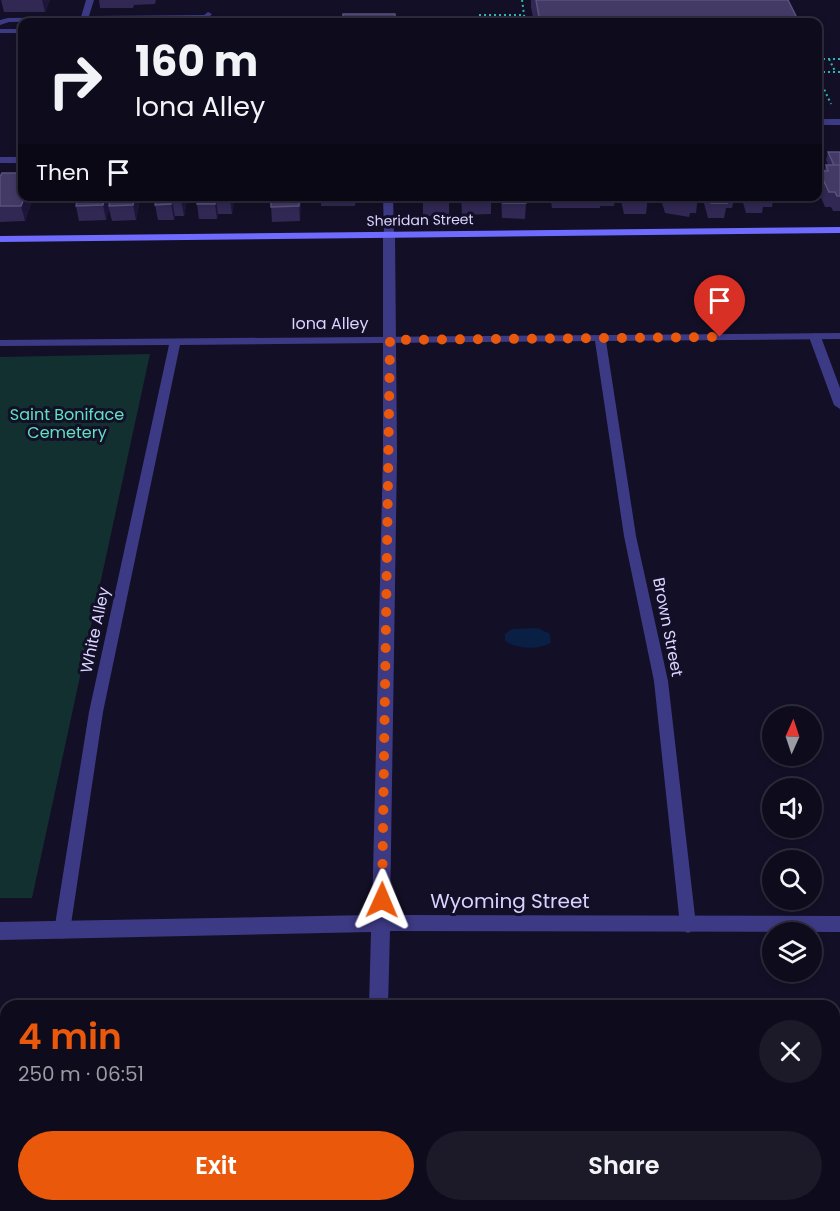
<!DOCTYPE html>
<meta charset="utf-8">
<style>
:root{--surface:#0e0b1c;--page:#1c1929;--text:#f1f3f6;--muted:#9b9ba3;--line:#2e2b3b;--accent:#ea580c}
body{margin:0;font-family:Poppins,sans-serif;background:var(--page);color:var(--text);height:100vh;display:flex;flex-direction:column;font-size:22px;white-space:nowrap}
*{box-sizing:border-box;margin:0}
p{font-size:20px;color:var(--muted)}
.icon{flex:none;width:33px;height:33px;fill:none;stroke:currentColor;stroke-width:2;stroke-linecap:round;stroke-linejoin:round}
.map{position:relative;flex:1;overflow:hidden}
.details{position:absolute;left:0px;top:1000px;width:840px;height:212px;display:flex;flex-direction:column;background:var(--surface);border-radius:18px 18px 0 0;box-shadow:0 3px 9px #0003,0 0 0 2px var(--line)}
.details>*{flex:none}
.banner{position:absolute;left:18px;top:18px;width:804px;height:183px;border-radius:12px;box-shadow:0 3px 9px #0003,0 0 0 2px var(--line);background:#0e0b1c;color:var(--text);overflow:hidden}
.needle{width:39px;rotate:3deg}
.fabs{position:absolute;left:762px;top:706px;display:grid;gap:12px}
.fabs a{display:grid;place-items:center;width:60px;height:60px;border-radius:50%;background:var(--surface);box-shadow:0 3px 9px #0003,0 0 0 2px var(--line);font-size:30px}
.pin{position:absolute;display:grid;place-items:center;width:51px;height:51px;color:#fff;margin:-62px -26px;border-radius:50% 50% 50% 0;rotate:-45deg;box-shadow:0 0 6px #0007}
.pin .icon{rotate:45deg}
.me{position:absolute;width:66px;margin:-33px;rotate:1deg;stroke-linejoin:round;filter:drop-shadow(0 0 4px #0008)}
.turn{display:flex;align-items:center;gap:21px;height:126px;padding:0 18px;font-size:27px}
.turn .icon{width:78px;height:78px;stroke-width:2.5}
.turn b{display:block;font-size:42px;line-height:51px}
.then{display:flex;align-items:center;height:57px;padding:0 18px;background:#0003;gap:12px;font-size:22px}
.round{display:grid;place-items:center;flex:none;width:63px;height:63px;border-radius:32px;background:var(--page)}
.headline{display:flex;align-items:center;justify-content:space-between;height:102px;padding:0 18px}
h1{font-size:36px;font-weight:600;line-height:45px;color:var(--accent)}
.action{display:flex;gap:12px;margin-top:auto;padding:12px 18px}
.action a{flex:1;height:69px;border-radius:36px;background:var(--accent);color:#fff;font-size:24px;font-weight:600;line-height:69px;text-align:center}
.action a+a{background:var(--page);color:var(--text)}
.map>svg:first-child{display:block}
</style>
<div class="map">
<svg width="840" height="1211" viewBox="0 0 840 1211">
<rect width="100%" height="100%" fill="#130f26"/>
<path fill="#12302f" d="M150,354l-118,544h-32v-541z"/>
<path fill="#0a1f44" d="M538,628l12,6 1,9c-14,7 -33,6 -46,-2v-7l7,-5z"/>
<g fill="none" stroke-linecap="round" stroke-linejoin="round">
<path stroke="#2fb8b0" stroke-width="2" stroke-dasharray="2 3" stroke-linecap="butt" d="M522,0l3,22
M479,15h45
M818,59h22
M829,59l6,12
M818,72h22
M818,76l13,28"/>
<path fill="#3d3a85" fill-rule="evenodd" d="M86,0h8l-5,16 115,-1 4,-3 4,2 -5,5 -198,3 -9,3v-5l8,-2 73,-1z
M0,29h22v4h-22z
M818,119h22v6h-22z
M0,157h22v6h-22z
M383,196h10l1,39 -5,3 -5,-3z
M840,333v6l-234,2 30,195 32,145 28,244 -2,5 -6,3 -6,-3 -2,-5 -26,-244 -30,-145 -29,-195 -415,4 -77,367 -33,219 -2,5 -6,3 -6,-3 -2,-5 35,-219 80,-367 -169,1v-6z"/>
<path fill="#3d3a85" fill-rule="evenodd" d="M389,232l6,3 2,220 -7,460 450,1v16l-450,-1 -2,75h-19l2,-74 -371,8v-18l372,-7 11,-460v-220z
M815,333l6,4 19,51v21l-6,-4 -25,-68z
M366,1206h22v5h-22z"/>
<path fill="#6f6bff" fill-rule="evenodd" d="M840,227v6l-840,9v-6z"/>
</g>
<path fill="#312854" d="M1,0h49l-5,12h-41z
M99,0h57l-1,4 -21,1 -1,3h-33z
M531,0h257l11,22h-265l-3,-15z
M828,152h12v59h-7l-2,-4h-6l-7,-17v-12l1,-7h5l2,-6h2l-2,-5z
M21,173l1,23h9l1,5 -7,20 -25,1v-45z
M142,196h12v2h-12z
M157,196l30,4 -3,16h-9l-1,4h-16l-3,-15z
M198,196h37l-3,18h-14l-1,5h-18l-2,-15z
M271,196h30l-1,25 -28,1 -1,-15z
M321,196h43l-8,1 -1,9h-34z
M423,196h26v20h-26z
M461,196h30v18l-29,1z
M501,196h25v7l-1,16 -23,-1z
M550,196h66l-2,10h-14v2h-48z
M620,196h28l-2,18h-22z
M660,196h38l-2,17h-6l-1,4 -24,-4z
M702,196h33l-3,12h-6l-2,10h-16z
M741,196h33l-2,11h-9l-1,6h-16z
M140,199l-4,21 -24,1 -3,-12 -3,11 -27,1 -3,-15z"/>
<path fill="#1d163a" d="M42,0h8l-5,12z
M22,176v20l-3,-10z
M25,196h6l1,5 -7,20 -4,-15z
M105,196h7l-3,10v3l-3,11 -3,-15z
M135,196h5v3l-4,21 -3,-15z
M182,196h4l1,4 -3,16 -3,-16z
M231,196h4l-3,18 -2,-15z
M299,196h2l-1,25 -1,-15z
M216,199l2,15 -1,5 -2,-15z
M172,201l3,15 -1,4 -3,-16z"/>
<path fill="#433a66" stroke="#5a527e" stroke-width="1.5" d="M536,0h252l11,22h-259z
M343,14h52v3h43l1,3h26v2h-122z
M828,152h12v13h-6z
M826,165h14v31h-3l-2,-4h-6l-10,-21h9z
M2,173h20l-3,13h3v10h3l-4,10h-21v-29z
M78,196h27l-2,9 -27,1z
M111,196h24l-2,9 -24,1z
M157,196h25l-1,4 -9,1 -1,3 -16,1z
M198,196h33l-1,3h-14l-1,5h-18z
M271,196h28v10l-28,1z
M423,196h26l1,5h-27z
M462,196h29v3h-29z
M503,196h23v7h-23z
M626,196h22v3h-22z
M667,196h31l1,2h-8l1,3 -24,-3z
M709,196h16l2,7h-16z
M749,196h16v2h-16z"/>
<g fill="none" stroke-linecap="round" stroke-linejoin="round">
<path stroke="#ea580c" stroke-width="10" stroke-dasharray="0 18" d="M382,900l8,-560 330,-3"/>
</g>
<g text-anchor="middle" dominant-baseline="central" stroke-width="6" stroke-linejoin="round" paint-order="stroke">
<g font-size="14" fill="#d9d4ff" stroke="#130f26">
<text transform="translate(420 220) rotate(-1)">Sheridan Street</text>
</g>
<g font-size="16" fill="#d9d4ff" stroke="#130f26">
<text x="330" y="323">Iona Alley</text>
<text transform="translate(668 627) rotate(79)">Brown Street</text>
<text transform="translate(95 630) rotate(-78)">White Alley</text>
</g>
<g font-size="16" fill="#5fe0c0" stroke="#130f26">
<text x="67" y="414">Saint Boniface<tspan x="67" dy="18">Cemetery</tspan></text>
</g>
<g font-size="20" fill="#d9d4ff" stroke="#130f26">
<text x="510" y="901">Wyoming Street</text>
</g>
</g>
</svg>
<div class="fabs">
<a><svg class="needle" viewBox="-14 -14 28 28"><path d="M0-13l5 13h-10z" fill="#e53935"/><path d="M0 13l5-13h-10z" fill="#9b9ba3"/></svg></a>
<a><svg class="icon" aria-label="sound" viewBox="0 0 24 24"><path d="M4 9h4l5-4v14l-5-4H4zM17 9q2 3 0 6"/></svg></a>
<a><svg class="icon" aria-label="search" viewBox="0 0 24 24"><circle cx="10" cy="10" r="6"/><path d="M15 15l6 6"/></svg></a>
<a><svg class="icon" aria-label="layers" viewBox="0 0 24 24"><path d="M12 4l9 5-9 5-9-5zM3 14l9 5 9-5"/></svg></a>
</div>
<div class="pin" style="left:720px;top:337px;background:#d93025"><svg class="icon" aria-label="arrive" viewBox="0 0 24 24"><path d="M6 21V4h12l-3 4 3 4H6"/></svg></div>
<svg class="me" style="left:382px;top:900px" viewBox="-20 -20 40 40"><path d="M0-17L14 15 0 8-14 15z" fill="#ea580c" stroke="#fff" stroke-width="4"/></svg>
<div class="banner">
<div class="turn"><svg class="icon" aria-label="right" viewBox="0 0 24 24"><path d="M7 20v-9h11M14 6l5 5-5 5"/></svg><div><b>160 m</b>Iona Alley</div></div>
<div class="then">Then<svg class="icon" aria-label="arrive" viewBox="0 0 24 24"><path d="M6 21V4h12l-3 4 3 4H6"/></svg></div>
</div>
<section class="details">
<div class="headline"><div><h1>4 min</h1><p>250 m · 06:51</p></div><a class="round"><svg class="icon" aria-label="close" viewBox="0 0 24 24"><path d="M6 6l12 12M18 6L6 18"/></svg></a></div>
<div class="action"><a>Exit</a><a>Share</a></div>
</section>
</div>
